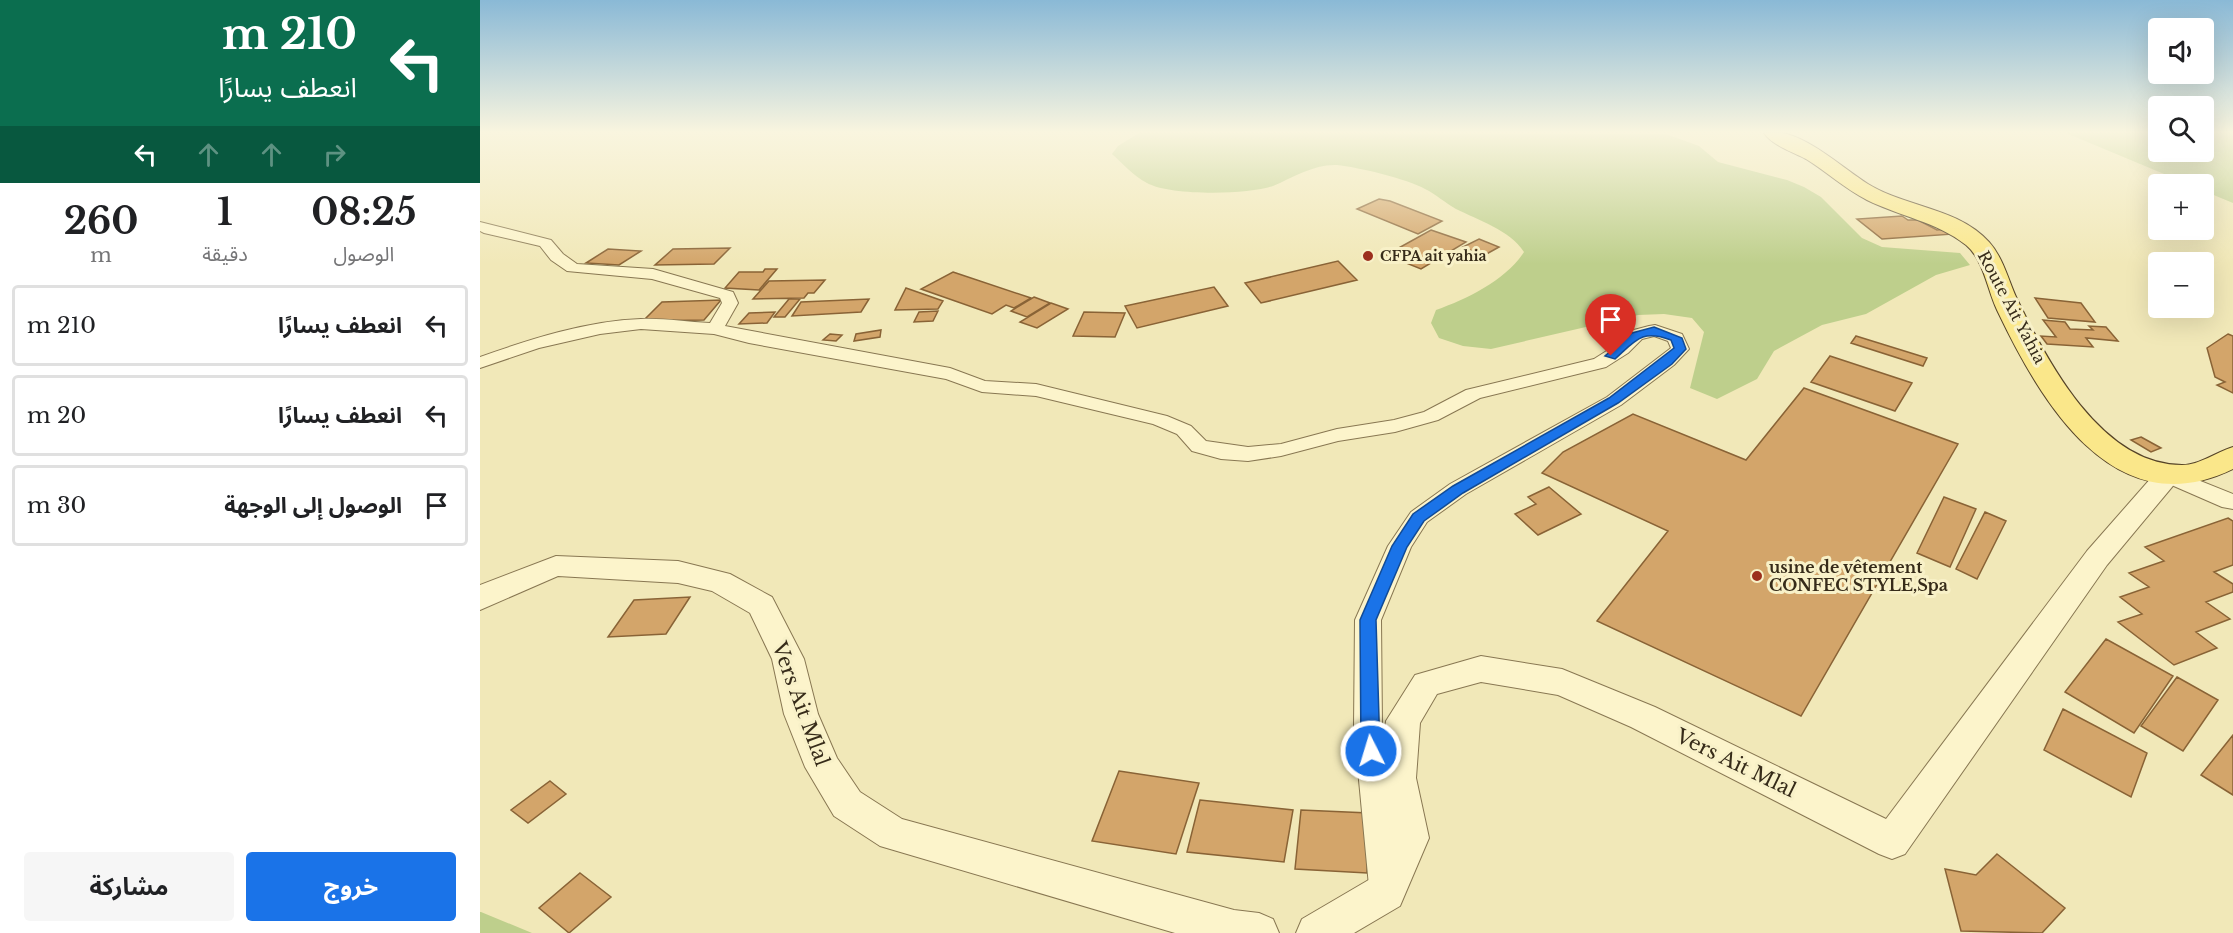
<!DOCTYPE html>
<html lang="ar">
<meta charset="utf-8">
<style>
:root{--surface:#fff;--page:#f6f6f6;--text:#202124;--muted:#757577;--line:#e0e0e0;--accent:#1a73e8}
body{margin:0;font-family:"Libre Baskerville","Noto Sans Arabic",serif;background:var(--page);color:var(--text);direction:rtl;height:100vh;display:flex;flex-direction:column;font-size:22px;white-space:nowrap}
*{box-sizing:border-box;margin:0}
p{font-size:20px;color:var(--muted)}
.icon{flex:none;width:33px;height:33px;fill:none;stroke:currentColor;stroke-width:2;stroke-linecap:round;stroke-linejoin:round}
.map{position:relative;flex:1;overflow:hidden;direction:ltr}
.details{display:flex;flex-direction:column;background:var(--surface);width:480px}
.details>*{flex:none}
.top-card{background:#0b6e4f;color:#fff;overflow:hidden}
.controls{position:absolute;left:1668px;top:18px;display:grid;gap:12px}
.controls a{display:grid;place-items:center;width:66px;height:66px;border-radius:6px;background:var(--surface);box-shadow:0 6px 24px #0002;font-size:30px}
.pin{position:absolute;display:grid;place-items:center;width:51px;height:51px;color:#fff;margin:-62px -26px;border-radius:50% 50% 50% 0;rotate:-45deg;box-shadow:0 0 6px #0007}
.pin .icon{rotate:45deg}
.me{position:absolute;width:66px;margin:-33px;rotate:355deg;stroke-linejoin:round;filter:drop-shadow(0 0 4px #0008)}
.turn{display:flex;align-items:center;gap:21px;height:126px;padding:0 24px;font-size:27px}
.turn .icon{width:78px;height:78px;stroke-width:2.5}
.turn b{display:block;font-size:42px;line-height:51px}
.lanes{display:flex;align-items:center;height:57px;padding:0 24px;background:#0003;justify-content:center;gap:30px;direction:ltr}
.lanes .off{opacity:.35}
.eta{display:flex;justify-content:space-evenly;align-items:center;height:102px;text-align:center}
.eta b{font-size:36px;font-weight:700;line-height:42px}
.action{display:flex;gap:12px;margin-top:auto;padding:12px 24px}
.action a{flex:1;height:69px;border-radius:6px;background:var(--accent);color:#fff;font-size:24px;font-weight:700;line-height:69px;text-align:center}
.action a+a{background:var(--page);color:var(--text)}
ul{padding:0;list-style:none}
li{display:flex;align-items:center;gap:18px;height:81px;margin:0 12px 9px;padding:0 12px;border:3px solid var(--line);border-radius:6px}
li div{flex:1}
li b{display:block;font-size:22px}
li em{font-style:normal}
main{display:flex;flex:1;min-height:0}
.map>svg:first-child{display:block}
</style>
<main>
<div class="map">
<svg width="1753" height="933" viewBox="0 0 1753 933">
<rect width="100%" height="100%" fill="#f1e8b8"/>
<path fill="#becf8c" d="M659,133l527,1 33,12 19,16 69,18 17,7 17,10 41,41 20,9 78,6 10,12 -34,10 -70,39 -44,11 -48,26 -17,28 -40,20 -27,-11 14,-56 -12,-14 -28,-4 -26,1 -147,34 -28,-3 -24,-8 -8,-15 5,-13c31,-11 70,-30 88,-58 -14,-22 -46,-32 -68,-43 -11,-6 -20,-15 -31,-20 -17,-10 -68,-22 -88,-24 -23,-1 -43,12 -64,21 -25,9 -103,10 -126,-3 -13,-7 -24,-19 -35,-29l6,-8z
M1586,133h92v19h46v-19h29v70l-29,-12v-7h-16z
M0,912h1l51,21h-52z"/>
<path fill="#d3a56a" stroke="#896336" stroke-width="1.5" d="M899,199l11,2 52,20 -24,13 -61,-25z
M1422,216l6,4h10l19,10 11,-1 6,5 -72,5 -25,-20z
M951,230l35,12 -45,27 -35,-14z
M999,239l20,8 -16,9 -20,-9z
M250,248l-16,16 -59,1 18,-16z
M128,249l33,2 -22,14 -33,-2z
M858,261l19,19 -96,23 -16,-20z
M285,269h12l-18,21 -34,-2 14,-16h24z
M473,272l78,26 -17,10 -8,-3 -14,9 -71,-25z
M345,280l-11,13h-6l-4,5 -51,1 16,-18z
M734,287l14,19 -91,22 -12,-22z
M426,288l37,13 -5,8 -43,1z
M554,297l16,6 -23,14 -16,-6z
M1555,298l46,5 14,19 -47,-4z
M309,299h11l-15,18h-11z
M389,299l-8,13 -69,4 9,-14z
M241,300l-17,20 -61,1 19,-19z
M571,303l17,6 -31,19 -17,-6z
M458,311l-5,10 -19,1 5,-10z
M295,312l-8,11 -28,1 10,-11z
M604,312l41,1 -10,24 -42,-1z
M1563,320l22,2 5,7 23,1 -4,-4 17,1 12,14 -32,-3 7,9 -46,-3 -6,-8 15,1z
M401,330l-1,7 -26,4 2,-7z
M350,334l12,1 -6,6 -13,-1z
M1748,334l5,2v57l-16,-8 8,-3 -10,-5 -8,-29z
M1376,336l71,22 -4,8 -72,-23z
M1350,356l82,27 -17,28 -84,-29z
M1324,388l154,56 -157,272 -204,-95 71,-90 -126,-58 21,-21 70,-38 113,46z
M1661,437l20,11 -10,4 -20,-12z
M1069,487l32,27 -43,21 -23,-21 21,-10 -8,-7z
M1464,497l32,12 -26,58 -33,-14z
M1505,512l21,9 -29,58 -21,-10z
M1748,518l5,3v44l-19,7 19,12v8l-27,10 24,17 -34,13 21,16 -43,17 -56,-43 24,-8 -22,-17 29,-10 -20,-14 35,-12 -19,-14z
M210,597l-24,37 -58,3 26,-37z
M1626,639l67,37 -39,57 -69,-41z
M1697,677l41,23 -35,51 -42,-25z
M1583,709l84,44 -16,44 -87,-47z
M1753,735v60l-32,-20z
M639,771l80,12 -23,71 -84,-13z
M70,781l16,13 -38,29 -17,-13z
M720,800l93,10 -9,52 -97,-10z
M821,810l68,3 -2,60 -72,-4z
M1517,854l68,54 -23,25 -81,-2 -16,-62 31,6z
M100,873l31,24 -42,36 -30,-25z"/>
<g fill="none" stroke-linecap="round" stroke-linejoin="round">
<g stroke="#887752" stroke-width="2">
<path id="minor" d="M0,222l71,18 12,14 14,10 76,5 80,23 5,11 -13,23 225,42 35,13 51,3 131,32 24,10 15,15 42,6 33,-3 56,-15 57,-9 30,-8 42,-22 128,-31 22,-14 14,-14 19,-5 6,-1 27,9 7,15 -15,16 -53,40 -155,89 -39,28 -16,25 -30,73 1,107 19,159 -5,11 -11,5 -11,-5 -5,-11 -15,-159 1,-107 33,-74 23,-34 39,-28 157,-87 64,-49 -3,-7 -14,-5 -12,3 -14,14 -22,14 -126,31 -42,22 -43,12 -57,9 -57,15 -33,5 -27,-2 -29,-8 -15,-17 -24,-10 -117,-28 -54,-4 -36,-13 -197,-36 -35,-9 -73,-5 -41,5 -61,14 -59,20v-11c51,-18 106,-36 161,-38 22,-1 46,3 69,4l12,-20 -2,-5 -68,-19 -85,-8 -16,-11 -11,-14 -56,-13 -4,-2z
M1688,468l65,26v15l-11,-2 -62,-27 -3,-5 3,-5z"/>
</g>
<g stroke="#887752" stroke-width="2">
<path id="tertiary" d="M1688,467l9,2 4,6 -4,6 -70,84 -202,289 -13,5 -13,-5 -248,-127 -73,-32 -77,-13 -44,12 -17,29 -4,55 13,60 -29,68 -46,27h-58l6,-14 70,-41 19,-41 -11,-59 6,-57 29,-46 66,-19 81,13 93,38 231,112 201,-268 72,-82z
M76,556l122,5 52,13 42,23 32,62 14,55 19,44 23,34 42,27 332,91 25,3 14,6 6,14h-104l-295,-87 -46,-30 -29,-49 -21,-53 -12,-55 -22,-46 -38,-22 -34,-8 -120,-7 -78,34v-25z"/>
</g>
<g stroke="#554327" stroke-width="2">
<path id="primary" d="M1284,133c7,0 16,-1 23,1 28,8 56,34 81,50 37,23 91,24 121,58 15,17 19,38 28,57 30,62 84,166 165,166 18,0 34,-13 51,-18v22c-120,59 -193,-69 -236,-159 -10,-21 -13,-50 -31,-65 -29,-23 -67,-29 -99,-45 -22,-11 -40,-28 -61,-41 -13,-7 -33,-13 -42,-26z"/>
</g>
<use href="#minor" fill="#fcf4cb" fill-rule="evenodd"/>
<use href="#tertiary" fill="#fcf4cb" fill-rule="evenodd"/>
<use href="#primary" fill="#fae78a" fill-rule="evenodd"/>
</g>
<linearGradient id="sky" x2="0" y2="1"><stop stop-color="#8ab9d6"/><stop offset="0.5" stop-color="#f9f5df"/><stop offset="1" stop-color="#f9f5df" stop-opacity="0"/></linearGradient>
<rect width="1753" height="264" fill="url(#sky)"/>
<path fill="#1a73e8" stroke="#114b97" stroke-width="1.5" d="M1174,327l28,11 4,11 -14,15 -54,39 -155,90 -39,28 -17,26 -31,73 4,131 -3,5 -6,3 -7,-3 -3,-5 -1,-131 32,-74 21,-32 40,-28 156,-88 65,-50 -3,-8c-29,-11 -35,0 -56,19l-10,-3 27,-23z"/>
<g fill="#9c2f1d" stroke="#f8f1c8" stroke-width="2">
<circle cx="888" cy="256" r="6"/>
<circle cx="1277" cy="576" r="6"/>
</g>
<g text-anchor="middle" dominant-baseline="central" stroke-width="6" stroke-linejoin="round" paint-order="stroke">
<g font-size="14" font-weight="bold" fill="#362b19" stroke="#f8f1c8" text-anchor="start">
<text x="900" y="256">CFPA ait yahia</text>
</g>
<g font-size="16" fill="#362b19" stroke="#f8f1c8">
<text transform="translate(1532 307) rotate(62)">Route Ait Yahia</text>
</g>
<g font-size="16" font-weight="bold" fill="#362b19" stroke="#f8f1c8" text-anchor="start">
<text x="1289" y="567">usine de vêtement<tspan x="1289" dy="18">CONFEC STYLE,Spa</tspan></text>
</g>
<g font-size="20" fill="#362b19" stroke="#f8f1c8">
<text transform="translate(321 704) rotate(70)">Vers Ait Mlal</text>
<text transform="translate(1256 763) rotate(26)">Vers Ait Mlal</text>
</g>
</g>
</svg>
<div class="controls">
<a><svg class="icon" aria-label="sound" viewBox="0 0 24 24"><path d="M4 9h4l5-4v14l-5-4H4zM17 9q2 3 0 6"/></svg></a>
<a><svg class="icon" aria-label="search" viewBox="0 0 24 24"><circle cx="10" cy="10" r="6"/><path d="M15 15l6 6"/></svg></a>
<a>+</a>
<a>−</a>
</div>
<div class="pin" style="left:1131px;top:356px;background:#d93025"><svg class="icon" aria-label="arrive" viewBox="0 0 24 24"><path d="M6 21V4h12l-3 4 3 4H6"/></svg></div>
<svg class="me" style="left:891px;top:751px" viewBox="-20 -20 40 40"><circle r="17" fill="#1a73e8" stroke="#fff" stroke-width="3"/><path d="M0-11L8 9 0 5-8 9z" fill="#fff"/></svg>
</div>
<section class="details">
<div class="top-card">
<div class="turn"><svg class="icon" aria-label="left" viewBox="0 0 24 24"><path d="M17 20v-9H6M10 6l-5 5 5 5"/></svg><div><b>210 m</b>انعطف يسارًا</div></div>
<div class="lanes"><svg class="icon" aria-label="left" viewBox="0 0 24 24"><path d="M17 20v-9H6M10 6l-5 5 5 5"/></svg><svg class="icon off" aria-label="ahead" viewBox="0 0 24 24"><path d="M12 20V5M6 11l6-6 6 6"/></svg><svg class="icon off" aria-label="ahead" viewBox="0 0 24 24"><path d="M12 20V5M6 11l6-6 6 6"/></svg><svg class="icon off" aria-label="right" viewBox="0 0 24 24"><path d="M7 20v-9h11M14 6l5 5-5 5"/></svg></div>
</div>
<div class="eta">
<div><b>08:25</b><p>الوصول</p></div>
<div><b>1</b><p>دقيقة</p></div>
<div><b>260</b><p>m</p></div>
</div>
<ul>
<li><svg class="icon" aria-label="left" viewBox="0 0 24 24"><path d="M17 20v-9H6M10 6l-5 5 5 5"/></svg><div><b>انعطف يسارًا</b></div><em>210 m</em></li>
<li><svg class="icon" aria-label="left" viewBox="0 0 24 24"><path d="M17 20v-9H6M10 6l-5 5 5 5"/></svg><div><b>انعطف يسارًا</b></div><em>20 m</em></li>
<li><svg class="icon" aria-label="arrive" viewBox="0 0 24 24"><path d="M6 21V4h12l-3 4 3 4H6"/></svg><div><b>الوصول إلى الوجهة</b></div><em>30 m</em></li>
</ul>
<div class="action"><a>خروج</a><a>مشاركة</a></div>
</section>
</main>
